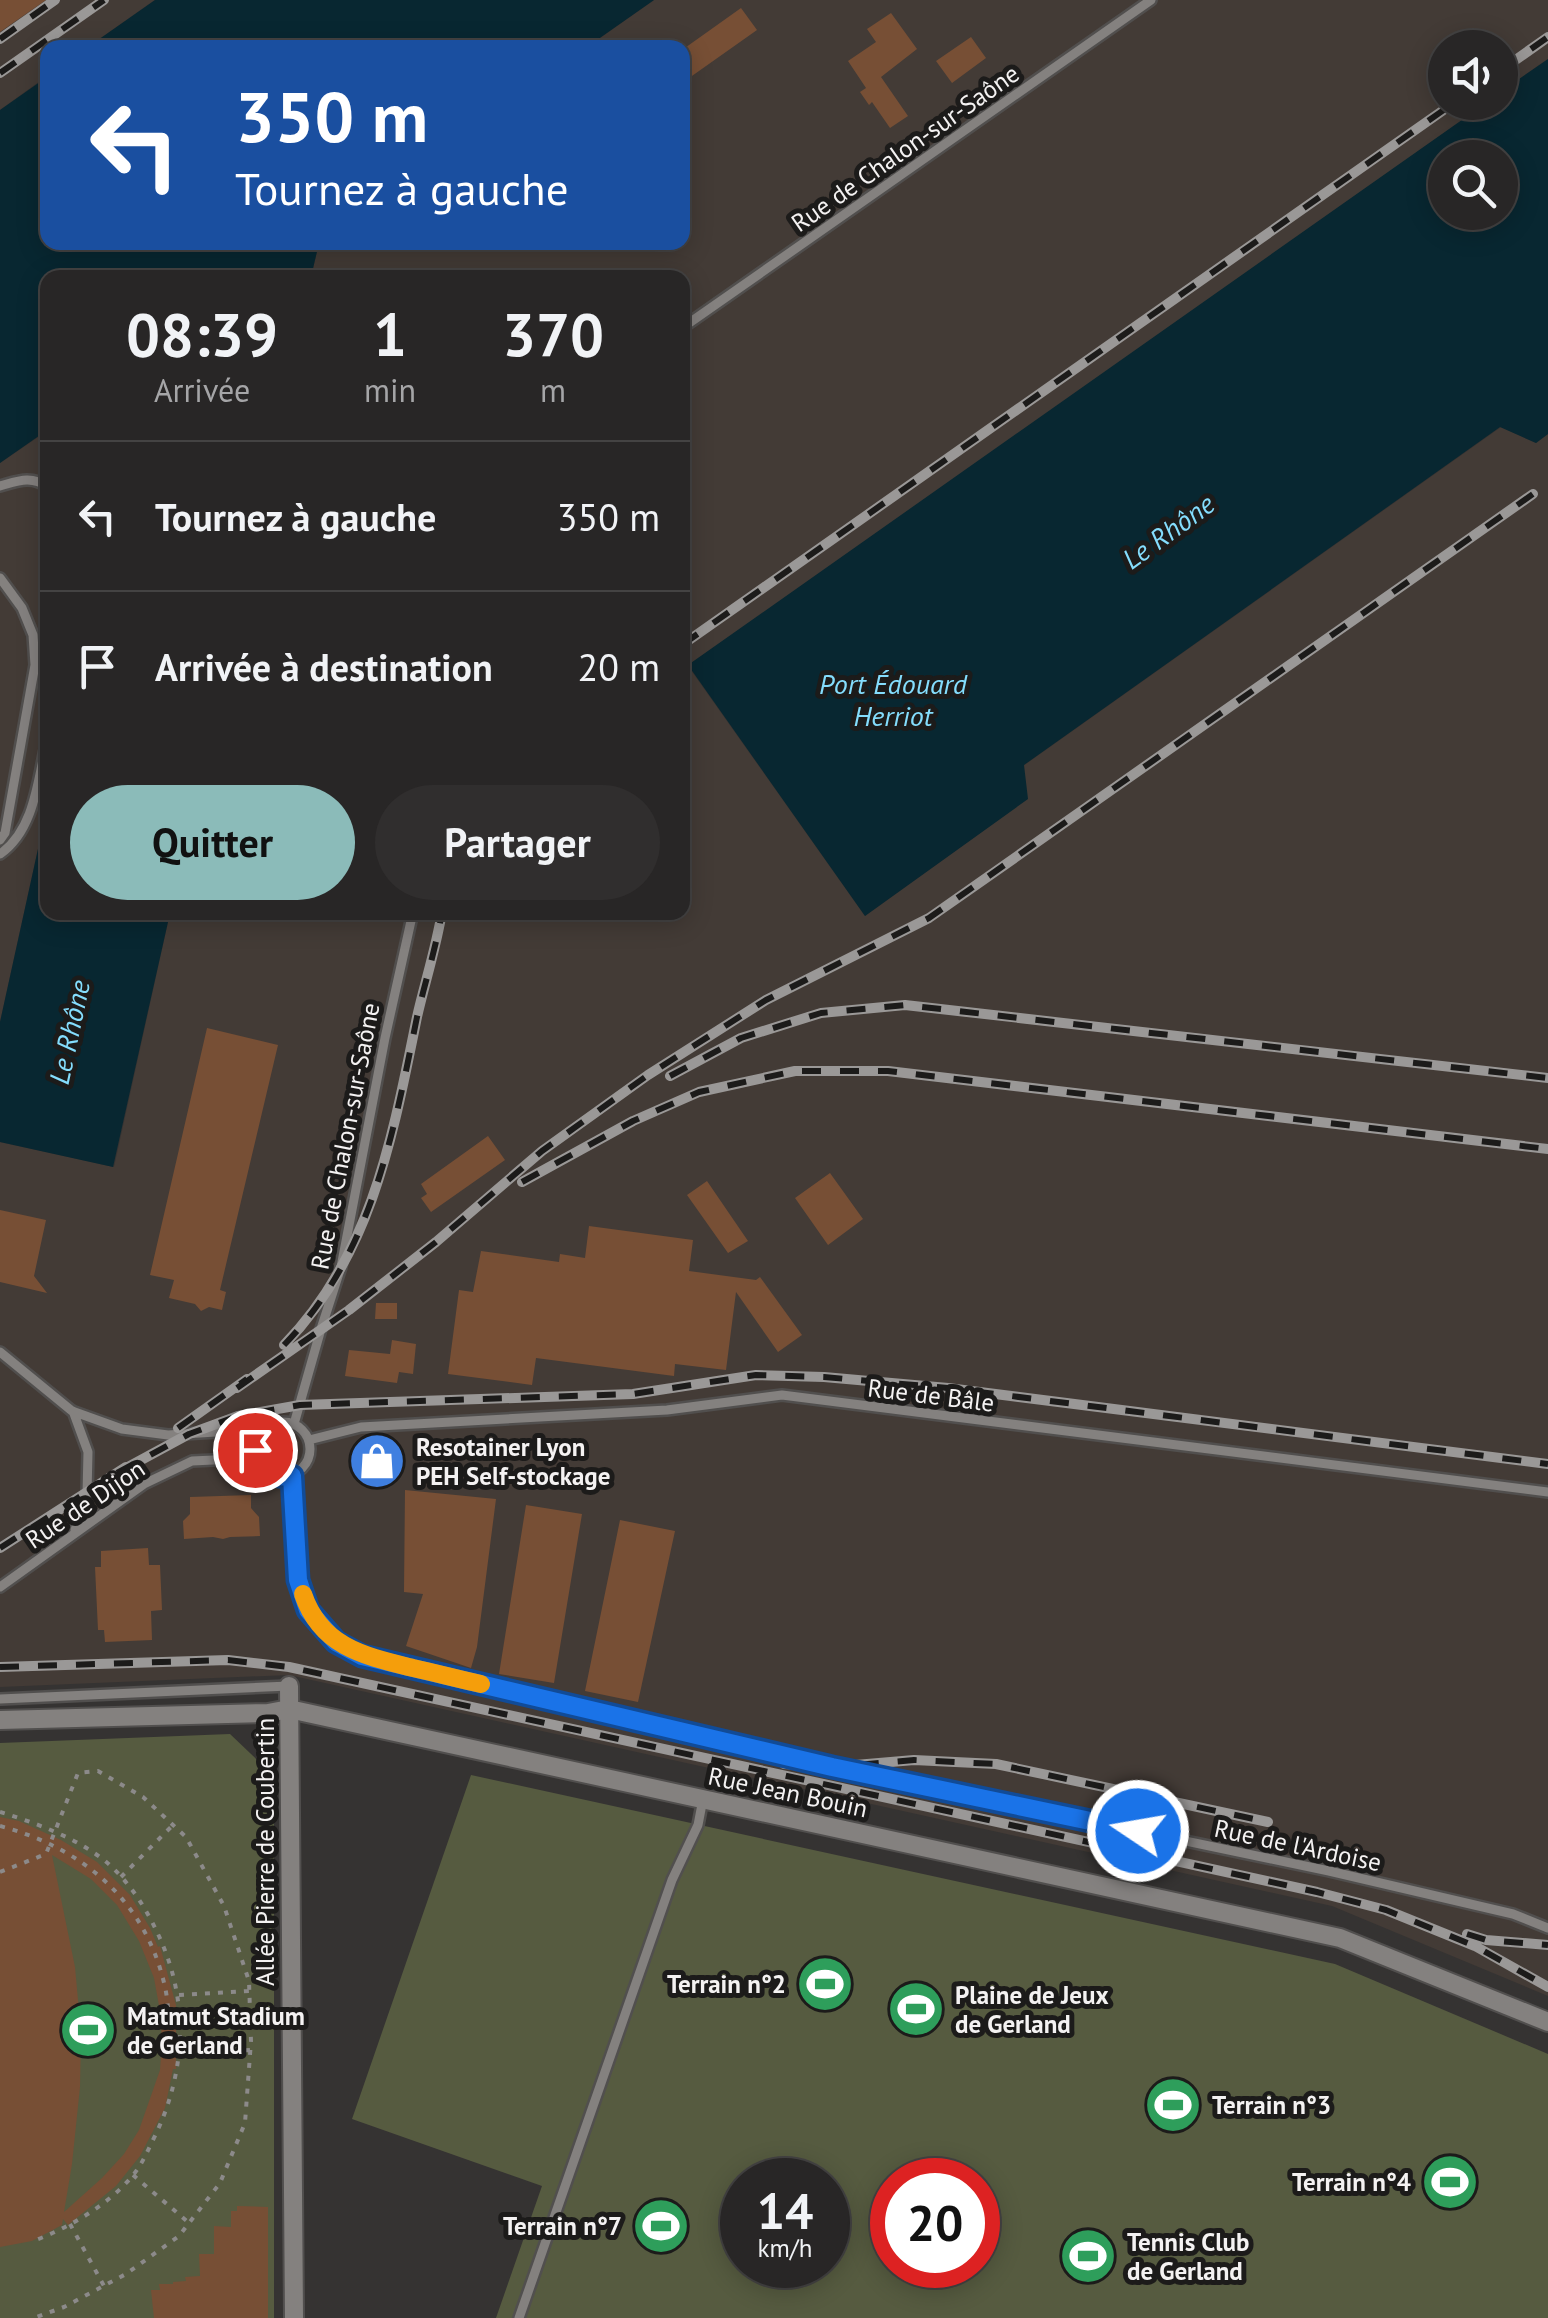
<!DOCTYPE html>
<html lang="fr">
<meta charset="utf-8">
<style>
:root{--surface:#282626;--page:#302e2e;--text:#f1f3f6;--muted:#a5a5a7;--line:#444343;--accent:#8bbbb9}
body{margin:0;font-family:"PT Sans",sans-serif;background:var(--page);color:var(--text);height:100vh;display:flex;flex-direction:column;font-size:38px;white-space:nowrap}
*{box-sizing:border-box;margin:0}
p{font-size:32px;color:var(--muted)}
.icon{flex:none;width:55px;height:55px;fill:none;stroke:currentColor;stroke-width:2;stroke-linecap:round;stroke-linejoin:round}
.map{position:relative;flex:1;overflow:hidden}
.side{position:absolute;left:40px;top:270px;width:650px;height:650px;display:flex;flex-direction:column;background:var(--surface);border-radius:20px;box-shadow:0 5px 25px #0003,0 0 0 2px var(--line)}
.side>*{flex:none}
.hud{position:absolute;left:40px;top:40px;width:650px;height:210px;border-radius:20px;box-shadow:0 5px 25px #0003,0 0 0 2px var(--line);background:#1a4fa0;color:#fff;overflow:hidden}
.controls{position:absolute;left:1428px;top:30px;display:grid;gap:20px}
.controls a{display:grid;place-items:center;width:90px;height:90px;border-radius:50%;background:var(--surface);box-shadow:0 5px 25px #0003,0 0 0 2px var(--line);font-size:50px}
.speed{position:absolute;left:720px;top:2158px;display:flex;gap:20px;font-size:50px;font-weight:700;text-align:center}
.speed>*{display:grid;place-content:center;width:130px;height:130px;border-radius:50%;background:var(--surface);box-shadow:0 5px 25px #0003,0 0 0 2px var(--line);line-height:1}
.speed small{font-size:25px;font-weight:400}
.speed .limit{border:15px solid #d22;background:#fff;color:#111}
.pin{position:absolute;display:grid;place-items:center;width:85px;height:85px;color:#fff;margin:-42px;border:5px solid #fff;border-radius:50%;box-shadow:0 2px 10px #0007}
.me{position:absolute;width:110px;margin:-55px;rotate:282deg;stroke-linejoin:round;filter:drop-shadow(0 0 8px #0008)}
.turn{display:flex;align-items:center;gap:35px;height:210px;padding:0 30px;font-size:45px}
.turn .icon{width:130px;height:130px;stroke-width:2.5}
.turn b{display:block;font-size:70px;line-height:85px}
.eta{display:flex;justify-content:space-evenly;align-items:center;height:170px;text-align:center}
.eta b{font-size:60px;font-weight:700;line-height:70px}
.action{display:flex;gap:20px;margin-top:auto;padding:20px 30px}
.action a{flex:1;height:115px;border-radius:60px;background:var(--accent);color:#111;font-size:40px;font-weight:700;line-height:115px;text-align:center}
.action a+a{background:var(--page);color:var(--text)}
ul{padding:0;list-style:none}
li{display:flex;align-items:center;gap:30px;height:150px;padding:0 30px;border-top:2px solid var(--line)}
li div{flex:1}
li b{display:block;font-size:38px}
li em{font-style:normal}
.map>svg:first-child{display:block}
</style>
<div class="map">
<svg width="1548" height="2318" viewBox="0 0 1548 2318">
<rect width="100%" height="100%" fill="#353332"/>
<path fill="#433b36" d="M0,0h155l-67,47 -40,1 -1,28 -47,34z
M654,0h894v59l-48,34v-45h-55v54l42,1 -799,563 177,250 162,-117 -4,-33 478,-339 35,16 12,-9v1562l-216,-90 -1043,-231 -289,12v-545l114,25 56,-254 512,-1v-634l-371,-1 8,-34 363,-1v-194l-95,-1z
M44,433l4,5 -1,370 -47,214v-559z"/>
<path fill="#565b40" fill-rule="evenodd" d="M230,1734l44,42v542h-274v-575z
M471,1775l864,189 213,90v264h-1052l46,-132 -190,-67zM742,2180h86v85h-86zM892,2180h86v85h-86z"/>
<path fill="#082731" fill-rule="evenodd" d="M155,0h499l-67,47h-499z
M1548,59v375l-12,9 -36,-16 -476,338 4,34 -163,117 -177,-251 798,-562 14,-1v-10zM1445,158h55v54h-55z
M47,77l1,165 271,1 -8,34 -263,1 -1,160 -4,-5 -43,30v-353z
M47,808l1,104 122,1 -57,254 -113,-25v-120z"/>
<path fill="#774f35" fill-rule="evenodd" d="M0,0h46l-46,32z
M741,8l16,22 -75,53v-33z
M891,13l26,36 -36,28 27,39 -18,12 -18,-26 -3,3 -9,-13 6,-4 -18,-27 28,-19 -9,-13z
M971,37l15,21 -34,25 -16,-22z
M207,1028l71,17 -58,245 6,2 -4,18 -13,-3 -8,4 -6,-7 -26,-6 5,-18 -24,-5z
M488,1136l17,24 -74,52 -10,-14 6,-4 -6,-10z
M830,1173l33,46 -35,26 -33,-47z
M707,1181l41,60 -20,12 -41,-58z
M0,1210l46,10 -12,56 13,17 -47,-11z
M589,1226l104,14 -4,31 67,9 4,-3 42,58 -24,17 -42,-60 -10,78 -51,-6 -1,12 -138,-18 -4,27 -84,-11 11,-84 14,2 8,-41 78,11 1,-8 25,4z
M376,1303h21v16h-22z
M392,1340l24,4 -3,30 -14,-2 -2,11 -52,-7 4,-26 41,4z
M405,1490l91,9 -19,148 -6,21 -65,-22 17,-52 -19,-2z
M251,1495v13l8,9 1,19 -30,1 -7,2 -10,-2 -29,2 -1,-18 7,-7v-17z
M526,1505l56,9 -28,169 -55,-9z
M620,1520l55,11 -37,171 -53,-11z
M148,1548l1,17h11l2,45 -11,1 1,29 -47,2 -1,-12h-6l-3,-63h6v-16z
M0,1817l19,4 42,19 36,22 33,33 20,33 8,19 2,-1 16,59v64h-3l-8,39 -25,48 -24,30 -48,39 -5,-6 -1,6 -30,16 -32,6zM52,1855l39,24 26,26 22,36 15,37 6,33 2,30 -2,29 -21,60 -15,24 -22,24 -38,34 8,-48 8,-77 1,-54 -6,-66z
M237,2206l31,1v111h-114l-3,-28h9l-1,-6h14v-2l13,-1 -1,-4 15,-1 -1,-22h15v-28l17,1v-16h6z"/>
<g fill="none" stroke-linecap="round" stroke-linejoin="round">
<g stroke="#514f4e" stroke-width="14">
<path id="lane" d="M682,328l469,-328
M0,486c18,-5 31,-11 48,1
M0,578l22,30 11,27 2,30 -30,168 -5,7
M0,854c36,-25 38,-78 48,-118
M0,1352l72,59 50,18 46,6 96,-6
M73,1411l15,41 -1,42 -12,36
M256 1449a27 27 0 1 1 54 0a27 27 0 1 1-54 0Z
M294,1424l27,-95 20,-62 44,-229 28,-126
M309,1440l52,-13 306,-17 115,-15 766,97
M291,1476l7,104 10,30 28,32 27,14 469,111 497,104 184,43 35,14
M0,1587l144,-103 48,-23 65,-3
M0,1699l289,-13
M519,2318l153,-438 26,-55 5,-26"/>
</g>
<g stroke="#514f4e" stroke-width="22">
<path id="street" d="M289,1686l5,632
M0,1720l268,-7 21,-4 1051,229 208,84"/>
</g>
<path stroke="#8c8a8a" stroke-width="4" stroke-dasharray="5 8" stroke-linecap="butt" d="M0,1812c36,11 74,25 104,48 24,20 41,46 54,74 32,68 28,140 -5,206 -6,12 -11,24 -19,34 -24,30 -65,54 -101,67
M0,1826c83,22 146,75 165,161 3,13 3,27 5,40
M0,1872l46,-18 32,-81 20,-2 45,26 30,28 13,12 38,69 25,75 2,60 -6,82 -25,60 -41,53 -53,38 -62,33 -30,11
M121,1877l52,-52
M179,1995l70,-4
M180,2053l70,-3
M133,2175l56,48
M70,2224l34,62"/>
<use href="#lane" stroke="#84817f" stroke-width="9"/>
<use href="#street" stroke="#84817f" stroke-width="18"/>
<g stroke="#9a9897" stroke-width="10">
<path id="rail" d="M0,39l55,-39
M1500,71l48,-34
M0,73l104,-73
M682,645l773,-543
M670,1076l71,-38 80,-25 84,-8 643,73
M522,1182l111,-61 66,-29 96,-21h93l660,78
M284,1345c88,-90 109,-210 133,-328 8,-35 19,-69 25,-105
M237,1388l112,-78 87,-68 106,-91 106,-76 118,-75 163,-82 604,-424
M178,1428l69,-49
M117,1473l72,-39 49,-18 62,-11 333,-11 123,-19 68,2 124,11 600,76
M0,1548l126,-81
M0,1667l228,-7 61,7 1028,225 69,18 89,36 73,41
M784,1764l48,3 82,-7 82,4 272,58
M1467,1934l19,6 62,5"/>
</g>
<use href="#rail" stroke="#1c1b1a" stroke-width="6" stroke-dasharray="19" stroke-linecap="butt"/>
</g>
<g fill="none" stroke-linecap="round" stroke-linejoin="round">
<g stroke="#114b97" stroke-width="25">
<path id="route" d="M255,1450c4,20 17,29 37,26l6,104 10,30 28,32 26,14 470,111 306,64"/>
</g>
<use href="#route" stroke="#1a73e8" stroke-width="18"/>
<path stroke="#f59e0b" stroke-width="18" d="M303,1594c18,53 61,62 110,74 23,5 45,11 68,16"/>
</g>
<defs>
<g id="shop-disc" transform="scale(2.875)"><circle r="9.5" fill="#3f7fe0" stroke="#1c1b1a"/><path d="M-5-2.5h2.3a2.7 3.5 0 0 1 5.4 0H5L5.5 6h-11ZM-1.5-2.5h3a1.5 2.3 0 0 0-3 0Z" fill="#fff"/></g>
<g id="stadium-disc" transform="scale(2.875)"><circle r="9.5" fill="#2e9e5b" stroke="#1c1b1a"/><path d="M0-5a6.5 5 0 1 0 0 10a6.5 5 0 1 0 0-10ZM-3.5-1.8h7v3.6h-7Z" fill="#fff"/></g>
</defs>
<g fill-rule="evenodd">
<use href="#shop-disc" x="377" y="1461"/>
<use href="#stadium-disc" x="825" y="1984"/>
<use href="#stadium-disc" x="916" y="2009"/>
<use href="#stadium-disc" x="88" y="2030"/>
<use href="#stadium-disc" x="1173" y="2105"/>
<use href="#stadium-disc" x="1450" y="2182"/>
<use href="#stadium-disc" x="661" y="2226"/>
<use href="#stadium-disc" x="1088" y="2256"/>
</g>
<g text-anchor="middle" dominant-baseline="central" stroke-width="10" stroke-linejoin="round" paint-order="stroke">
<g font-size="25" fill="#f4f2f2" stroke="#1c1b1a">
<text transform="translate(905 148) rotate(-35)">Rue de Chalon-sur-Saône</text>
<text transform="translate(345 1136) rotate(-79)">Rue de Chalon-sur-Saône</text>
<text transform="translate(931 1395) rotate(7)">Rue de Bâle</text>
<text transform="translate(85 1504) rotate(-34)">Rue de Dijon</text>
<text transform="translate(788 1792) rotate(12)">Rue Jean Bouin</text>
<text transform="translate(1298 1845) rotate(12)">Rue de l'Ardoise</text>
<text transform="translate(265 1852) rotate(-90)">Allée Pierre de Coubertin</text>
</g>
<g font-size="25" font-weight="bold" fill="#f4f2f2" stroke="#1c1b1a" text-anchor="start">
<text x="416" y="1447">Resotainer Lyon<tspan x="416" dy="29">PEH Self-stockage</tspan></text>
<text x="786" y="1984" text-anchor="end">Terrain n°2</text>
<text x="955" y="1995">Plaine de Jeux<tspan x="955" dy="29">de Gerland</tspan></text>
<text x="127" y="2016">Matmut Stadium<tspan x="127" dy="29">de Gerland</tspan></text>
<text x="1212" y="2105">Terrain n°3</text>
<text x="1411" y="2182" text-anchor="end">Terrain n°4</text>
<text x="622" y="2226" text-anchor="end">Terrain n°7</text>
<text x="1127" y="2242">Tennis Club<tspan x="1127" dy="29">de Gerland</tspan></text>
</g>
<g font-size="28" font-style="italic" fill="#84ddfd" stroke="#1c1b1a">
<text transform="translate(1168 531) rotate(-36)">Le Rhône</text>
<text x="893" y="683">Port Édouard<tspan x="893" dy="32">Herriot</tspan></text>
<text transform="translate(69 1032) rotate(-78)">Le Rhône</text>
</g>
</g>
</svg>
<div class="controls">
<a><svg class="icon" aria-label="sound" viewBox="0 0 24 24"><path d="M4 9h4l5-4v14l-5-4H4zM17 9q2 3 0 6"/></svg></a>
<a><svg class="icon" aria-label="search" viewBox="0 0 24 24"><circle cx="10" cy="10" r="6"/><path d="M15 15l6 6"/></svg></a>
</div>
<div class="speed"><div>14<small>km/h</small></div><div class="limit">20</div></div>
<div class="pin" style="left:255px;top:1450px;background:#d93025"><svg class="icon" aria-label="arrive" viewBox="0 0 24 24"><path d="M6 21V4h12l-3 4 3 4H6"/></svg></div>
<svg class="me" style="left:1138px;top:1831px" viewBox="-20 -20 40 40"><circle r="17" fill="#1a73e8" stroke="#fff" stroke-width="3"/><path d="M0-11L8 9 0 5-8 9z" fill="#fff"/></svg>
<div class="hud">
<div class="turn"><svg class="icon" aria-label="left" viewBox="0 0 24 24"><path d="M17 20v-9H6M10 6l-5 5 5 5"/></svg><div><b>350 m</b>Tournez à gauche</div></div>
</div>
<section class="side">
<div class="eta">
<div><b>08:39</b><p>Arrivée</p></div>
<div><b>1</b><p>min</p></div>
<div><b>370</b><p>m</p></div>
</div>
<ul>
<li><svg class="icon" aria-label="left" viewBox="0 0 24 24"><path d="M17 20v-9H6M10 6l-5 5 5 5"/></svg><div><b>Tournez à gauche</b></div><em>350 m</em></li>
<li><svg class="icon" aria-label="arrive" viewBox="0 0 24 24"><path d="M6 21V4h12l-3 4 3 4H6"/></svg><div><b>Arrivée à destination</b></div><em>20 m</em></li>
</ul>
<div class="action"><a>Quitter</a><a>Partager</a></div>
</section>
</div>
